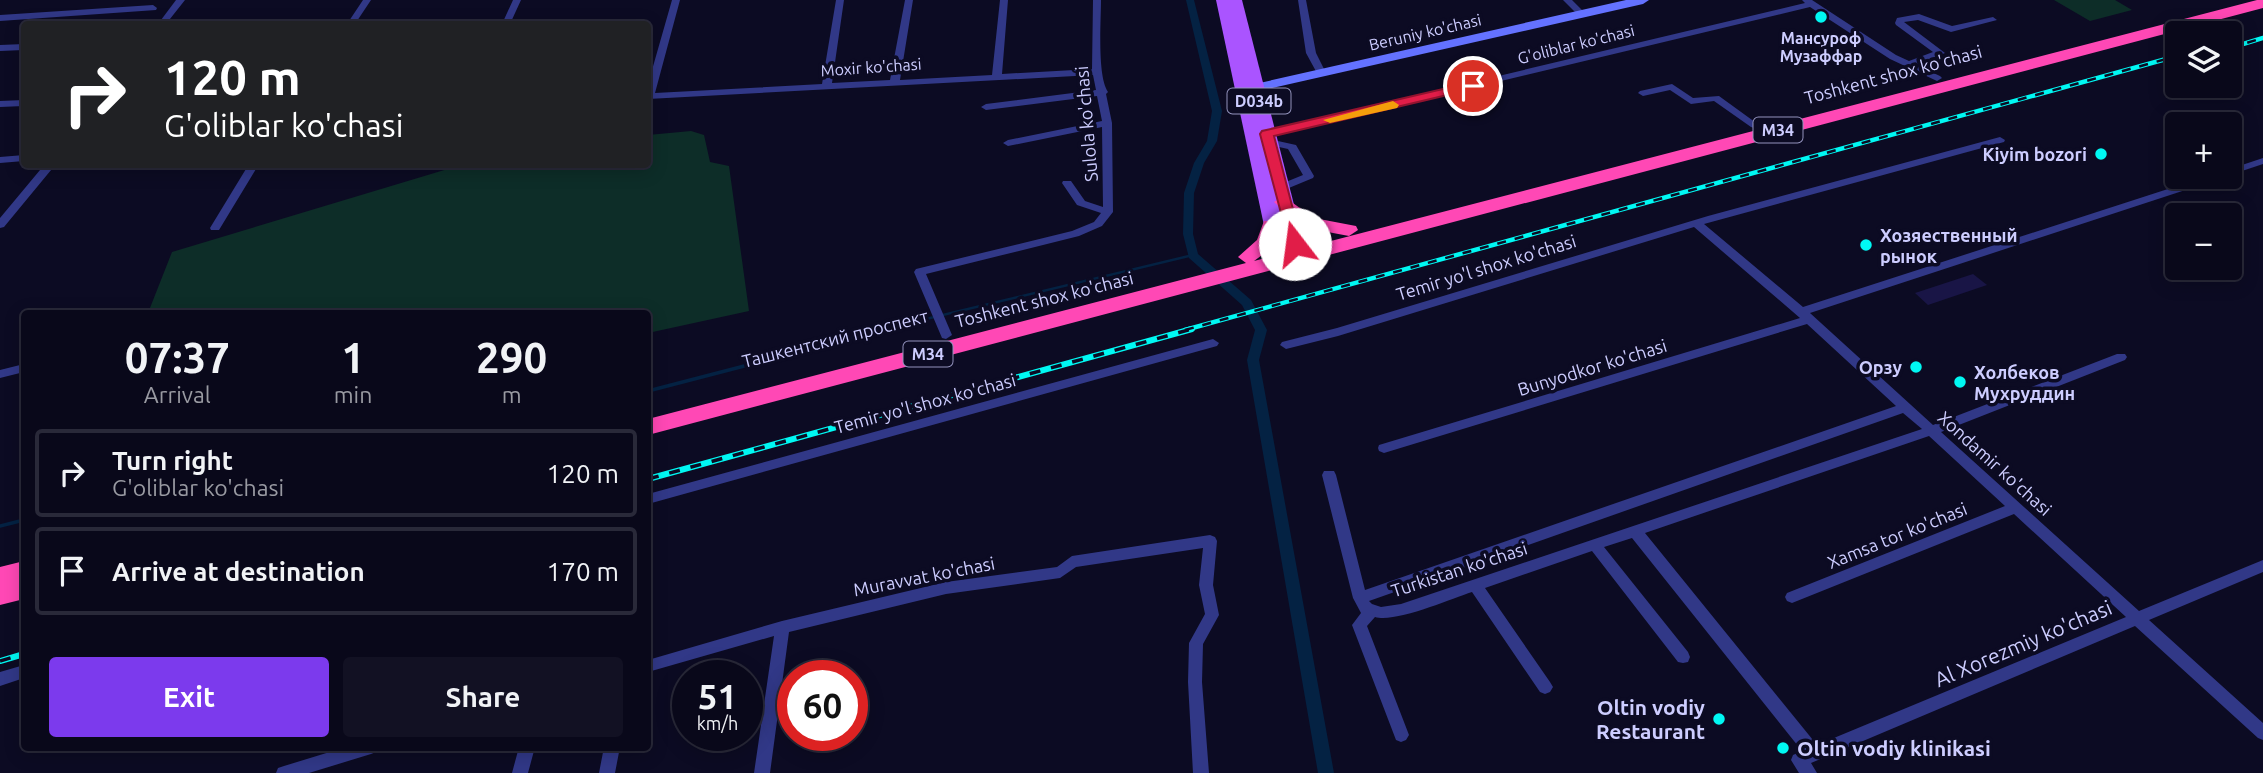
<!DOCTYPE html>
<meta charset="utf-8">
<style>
:root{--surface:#09081a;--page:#121123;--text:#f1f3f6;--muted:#999aa2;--line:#292939;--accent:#7c3aed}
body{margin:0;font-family:Ubuntu,sans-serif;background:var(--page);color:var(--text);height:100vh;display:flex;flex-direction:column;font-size:26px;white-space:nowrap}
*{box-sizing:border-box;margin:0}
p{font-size:23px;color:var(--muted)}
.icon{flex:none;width:38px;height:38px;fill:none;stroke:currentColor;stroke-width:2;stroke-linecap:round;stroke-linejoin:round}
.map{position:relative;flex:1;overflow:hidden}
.details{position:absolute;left:21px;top:310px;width:630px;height:441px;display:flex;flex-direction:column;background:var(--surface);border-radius:7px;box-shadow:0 4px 18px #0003,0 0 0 2px var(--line)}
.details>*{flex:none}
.top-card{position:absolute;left:21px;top:21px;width:630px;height:147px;border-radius:7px;box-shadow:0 4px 18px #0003,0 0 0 2px var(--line);background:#202124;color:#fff;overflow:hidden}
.tools{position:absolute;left:2165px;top:21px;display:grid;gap:14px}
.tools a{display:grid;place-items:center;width:77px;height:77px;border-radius:7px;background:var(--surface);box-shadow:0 4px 18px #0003,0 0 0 2px var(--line);font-size:35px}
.speed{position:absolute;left:672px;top:660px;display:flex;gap:14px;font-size:35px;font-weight:700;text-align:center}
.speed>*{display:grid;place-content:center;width:91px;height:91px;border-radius:50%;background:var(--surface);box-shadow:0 4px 18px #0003,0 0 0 2px var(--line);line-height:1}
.speed small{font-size:18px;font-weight:400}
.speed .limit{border:10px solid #d22;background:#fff;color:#111}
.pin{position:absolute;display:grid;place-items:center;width:60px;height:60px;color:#fff;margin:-30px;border:4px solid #fff;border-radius:50%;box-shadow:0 2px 7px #0007}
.me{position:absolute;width:77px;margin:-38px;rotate:345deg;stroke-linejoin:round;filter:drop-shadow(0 0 5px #0008)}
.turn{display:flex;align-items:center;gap:24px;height:147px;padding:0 28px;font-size:32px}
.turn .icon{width:91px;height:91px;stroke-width:2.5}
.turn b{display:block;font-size:49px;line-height:60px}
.eta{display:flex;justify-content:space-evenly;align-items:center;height:119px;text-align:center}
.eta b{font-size:42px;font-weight:600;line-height:49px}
.button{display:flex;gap:14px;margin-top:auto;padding:14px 28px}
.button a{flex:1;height:80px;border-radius:7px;background:var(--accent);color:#fff;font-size:28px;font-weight:600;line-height:80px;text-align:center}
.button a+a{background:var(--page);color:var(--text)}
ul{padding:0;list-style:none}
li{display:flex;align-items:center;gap:21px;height:88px;margin:0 14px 10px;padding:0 14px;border:4px solid var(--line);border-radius:7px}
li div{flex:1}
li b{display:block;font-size:26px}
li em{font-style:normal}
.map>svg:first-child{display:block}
</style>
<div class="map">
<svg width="2263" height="773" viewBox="0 0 2263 773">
<rect width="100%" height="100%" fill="#0c0b23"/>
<path fill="#0d2d28" d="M2054,0h61l17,10 -42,11z
M691,131l13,4 6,27 19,4 20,145 -101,22v-20h-500l24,-61 289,-87 187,-1v-29z"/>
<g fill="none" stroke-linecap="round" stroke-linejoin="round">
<path stroke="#042243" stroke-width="2.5" d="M880,330l313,-75"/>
<path stroke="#042243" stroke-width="3.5" d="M648,391l239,-62
M0,526l24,-6"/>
<path fill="#042243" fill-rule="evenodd" d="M1186,0h8l28,111 -5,30 -13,22 -10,30 -1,41 5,20 53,46 16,30 -8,30 75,413h-16l-71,-413 8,-30 -13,-25 -53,-47 -6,-24 1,-41 10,-30 13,-22 5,-30z"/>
</g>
<path fill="#191546" d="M1973,274l14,11 -59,20 -13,-12z"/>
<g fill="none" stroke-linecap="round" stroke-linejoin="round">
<path fill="#313887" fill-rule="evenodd" d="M176,0h9l-19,24h-8z
M363,0h8l-16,24h-8z
M513,0h8l-11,24h-8z
M672,0h8l-25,93 167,-9 14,-84h8l-12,83 58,-3 15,-80h8l-13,80 92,-5 8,-75h8l-6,74 90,-5 1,-69h8c0,22 -4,76 7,92l-2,2 6,29 1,89 -11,14 -23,10 -153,38 26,61 -6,4 -4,-1 -28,-66 2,-3 156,-38 22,-9 7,-9 -24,-8 -15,-22 1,-2h8l14,20 18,6 -1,-80 -94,19 -5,-3 5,-3 94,-19 -5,-25 -111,14 -5,-3 5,-3 110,-14 -3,-15 -445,24v-15z
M1298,0h8l10,53 10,20 -2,2h-6l-12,-22z
M1563,0h9l14,14 -7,2z
M1802,0h10l84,55 13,6 24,-9 -37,-27 -1,-2 2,-5 22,-4 33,12 41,-9 4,3 -46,12 -33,-12 -14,2 41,31 -29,12 24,11 2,2 -5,3 -47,-22 -80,-52 -543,130 -5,-3 5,-3 538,-128z
M153,5l4,3 -1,2 -156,11v-6z
M24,44v6l-24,1v-6z
M1672,84l21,14 26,-2 40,29 -5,3 -3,-1 -37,-26 -23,3 -21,-14 -27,6 -5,-3 2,-2z
M24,100v6l-24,1v-6z
M2000,137l5,3 -1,2 -300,82 99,83 402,-130h15l-1,2 -409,134 123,112 184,-71h8l2,3 -2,3 -184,72 198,179 124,-51v12l-114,48 114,103v17l-5,-2 -123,-112 -324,137 6,10h-18l-8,-13 2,-5 9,-4 -170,-213 -28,9 84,105 2,5 -2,5 -5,1 -5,-1 -86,-111 -107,37 65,94 3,5 -3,5 -5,2 -5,-2 -68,-100c-22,7 -76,31 -97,25l-8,9 42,109 -3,5 -5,2 -5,-2 -44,-115 9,-12 -8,-15 -31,-123 2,-4h10l2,4 29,115 531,-184 -89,-82 -423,129 -5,-2 -1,-3 1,-3 421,-127 -106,-91 -356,109 -52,13 -6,-4 2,-3 55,-14 371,-112zM1903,413l19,16 -521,175 -20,3 -9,-3 -3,-3zM1929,436l76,70 -218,87 -2,4 2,4 5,2 5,-2 217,-87 112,103 -309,128 -172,-212z
M1269,139l27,6 18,31 -1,2 -29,12h-8v-4l27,-11 -15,-26 -23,-5 -1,-2z
M24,155v6l-24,2v-6z
M2263,158v6l-33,11v-6z
M45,164h11l-52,63 -4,1v-10z
M249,164h10l-40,66h-8l-1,-2z
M1213,339l6,4 -2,3 -569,158v-10z
M24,364v8l-24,6v-8z
M1210,535l5,2 2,4 -4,44 6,30 -16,29 -1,38 7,91h-16l-5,-91 1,-39 16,-29 -6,-29 4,-37 -127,19 -16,11 -114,16 -157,38 -19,141h-16l20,-137 -126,36v-12l134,-39 164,-39 111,-15 15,-11z
M24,665v13l-24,8v-14z
M346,747h33l-3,5 -5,2 -62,19h-33l2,-5 6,-2z
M519,747h16l-7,26h-16z
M604,747h16l-5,26h-16z"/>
<path fill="#6472ff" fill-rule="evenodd" d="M1626,0h23l-6,4 -388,88 -7,-4 7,-4z"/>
<path fill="#aa54ff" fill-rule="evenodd" d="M1216,0h26l62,244 -4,19h-14l-17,-14z"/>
<path fill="#ff48b5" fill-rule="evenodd" d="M2257,0h6v8l-1615,427v-16l598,-156 -8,-6 19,-17 7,-19h14l2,4 -7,22 -19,14z
M1283,196l31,22 42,8 2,4 -9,6 -48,-9 -27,-25z
M24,561v38l-24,6v-38z"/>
<g stroke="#00f8f3" stroke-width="4.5">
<path id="rail-far1" d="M2230,48l33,-10
M1185,330l992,-274"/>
</g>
<g stroke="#00f8f3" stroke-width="6">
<path id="rail" d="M648,479l544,-150
M0,661l24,-7"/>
</g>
<use href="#rail-far1" stroke="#0c0b23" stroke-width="2.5" stroke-dasharray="9" stroke-linecap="butt"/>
<use href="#rail" stroke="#0c0b23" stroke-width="3.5" stroke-dasharray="11" stroke-linecap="butt"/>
</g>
<path fill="#e11d48" stroke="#92132f" stroke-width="2" d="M1473,82l6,4 -2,2 -203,48 28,108 -2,3h-10l-30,-113 2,-3z"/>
<path fill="#f59e0b" d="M1393,101l6,4 -2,3 -67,15 -7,-3z"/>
<g fill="#00f8f3" stroke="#0c0b23" stroke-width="2.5">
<circle cx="1821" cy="17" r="7"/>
<circle cx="2101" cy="154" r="7"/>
<circle cx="1866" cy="245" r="7"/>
<circle cx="1916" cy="367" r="7"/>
<circle cx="1960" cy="382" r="7"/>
<circle cx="1719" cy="719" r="7"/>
<circle cx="1783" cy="748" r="7"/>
</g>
<g text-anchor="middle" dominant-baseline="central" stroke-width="7" stroke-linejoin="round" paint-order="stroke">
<g font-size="16" fill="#cdcdff" stroke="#0c0b23">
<text transform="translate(1425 32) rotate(-13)">Beruniy ko'chasi</text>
<text transform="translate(1576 44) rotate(-14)">G'oliblar ko'chasi</text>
<text transform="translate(871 67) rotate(-4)">Moxir ko'chasi</text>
</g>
<g font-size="16" font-weight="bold" fill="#cdcdff" stroke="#0c0b23">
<text x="1821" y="38">Мансуроф<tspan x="1821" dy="18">Музаффар</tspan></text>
</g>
<g fill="#0c0b23" stroke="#9393bd" stroke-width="2">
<rect x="1227.5" y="88.5" width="63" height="25" rx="5"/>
<rect x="1753.5" y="117.5" width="49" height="25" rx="5"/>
<rect x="903.5" y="341.5" width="49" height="25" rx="5"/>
</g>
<g font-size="16" font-weight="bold" fill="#cdcdff">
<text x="1259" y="101">D034b</text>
<text x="1778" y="130">M34</text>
<text x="928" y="354">M34</text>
</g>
<g font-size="18" fill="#cdcdff" stroke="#0c0b23">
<text transform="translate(1893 74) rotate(-15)">Toshkent shox ko'chasi</text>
<text transform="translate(1086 124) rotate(-95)">Sulola ko'chasi</text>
<text transform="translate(1486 267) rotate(-17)">Temir yo'l shox ko'chasi</text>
<text transform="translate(1044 299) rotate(-14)">Toshkent shox ko'chasi</text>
<text transform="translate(835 338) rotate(-14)">Ташкентский проспект</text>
<text transform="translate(1592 367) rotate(-17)">Bunyodkor ko'chasi</text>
<text transform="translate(925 403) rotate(-15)">Temir yo'l shox ko'chasi</text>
<text transform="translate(1995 463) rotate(42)">Xondamir ko'chasi</text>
<text transform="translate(1897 535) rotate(-22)">Xamsa tor ko'chasi</text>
<text transform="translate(1459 569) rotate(-18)">Turkistan ko'chasi</text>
<text transform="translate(924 576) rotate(-11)">Muravvat ko'chasi</text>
</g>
<g font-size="18" font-weight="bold" fill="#cdcdff" stroke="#0c0b23" text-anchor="end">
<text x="2087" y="154">Kiyim bozori</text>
<text x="1880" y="235" text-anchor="start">Хозяественный<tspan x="1880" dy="21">рынок</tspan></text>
<text x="1902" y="367">Орзу</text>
<text x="1974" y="372" text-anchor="start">Холбеков<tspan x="1974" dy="21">Мухруддин</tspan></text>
</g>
<g font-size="21" fill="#cdcdff" stroke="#0c0b23">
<text transform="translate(2023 643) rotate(-23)">Al Xorezmiy ko'chasi</text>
</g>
<g font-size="21" font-weight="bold" fill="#cdcdff" stroke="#0c0b23" text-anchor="end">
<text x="1705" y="707">Oltin vodiy<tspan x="1705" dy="24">Restaurant</tspan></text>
<text x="1797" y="748" text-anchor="start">Oltin vodiy klinikasi</text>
</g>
</g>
</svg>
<div class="tools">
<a><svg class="icon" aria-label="layers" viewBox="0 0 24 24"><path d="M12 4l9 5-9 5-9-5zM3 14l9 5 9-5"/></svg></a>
<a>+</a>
<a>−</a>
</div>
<div class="speed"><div>51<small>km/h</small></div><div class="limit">60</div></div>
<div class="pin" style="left:1473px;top:86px;background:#d93025"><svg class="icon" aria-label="arrive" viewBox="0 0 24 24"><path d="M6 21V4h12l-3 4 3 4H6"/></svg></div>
<svg class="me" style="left:1295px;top:244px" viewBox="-20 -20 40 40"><circle r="19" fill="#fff"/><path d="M0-13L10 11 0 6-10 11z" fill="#e11d48"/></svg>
<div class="top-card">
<div class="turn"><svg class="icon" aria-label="right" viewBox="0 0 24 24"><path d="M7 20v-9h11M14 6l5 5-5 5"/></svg><div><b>120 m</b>G'oliblar ko'chasi</div></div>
</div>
<section class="details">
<div class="eta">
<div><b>07:37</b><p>Arrival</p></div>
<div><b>1</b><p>min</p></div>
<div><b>290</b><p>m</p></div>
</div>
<ul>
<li><svg class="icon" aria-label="right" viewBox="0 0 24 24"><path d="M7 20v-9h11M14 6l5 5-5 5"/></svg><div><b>Turn right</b><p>G'oliblar ko'chasi</p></div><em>120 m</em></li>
<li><svg class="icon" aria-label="arrive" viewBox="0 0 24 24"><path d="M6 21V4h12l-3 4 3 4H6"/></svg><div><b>Arrive at destination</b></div><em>170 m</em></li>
</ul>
<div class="button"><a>Exit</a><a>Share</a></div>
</section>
</div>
